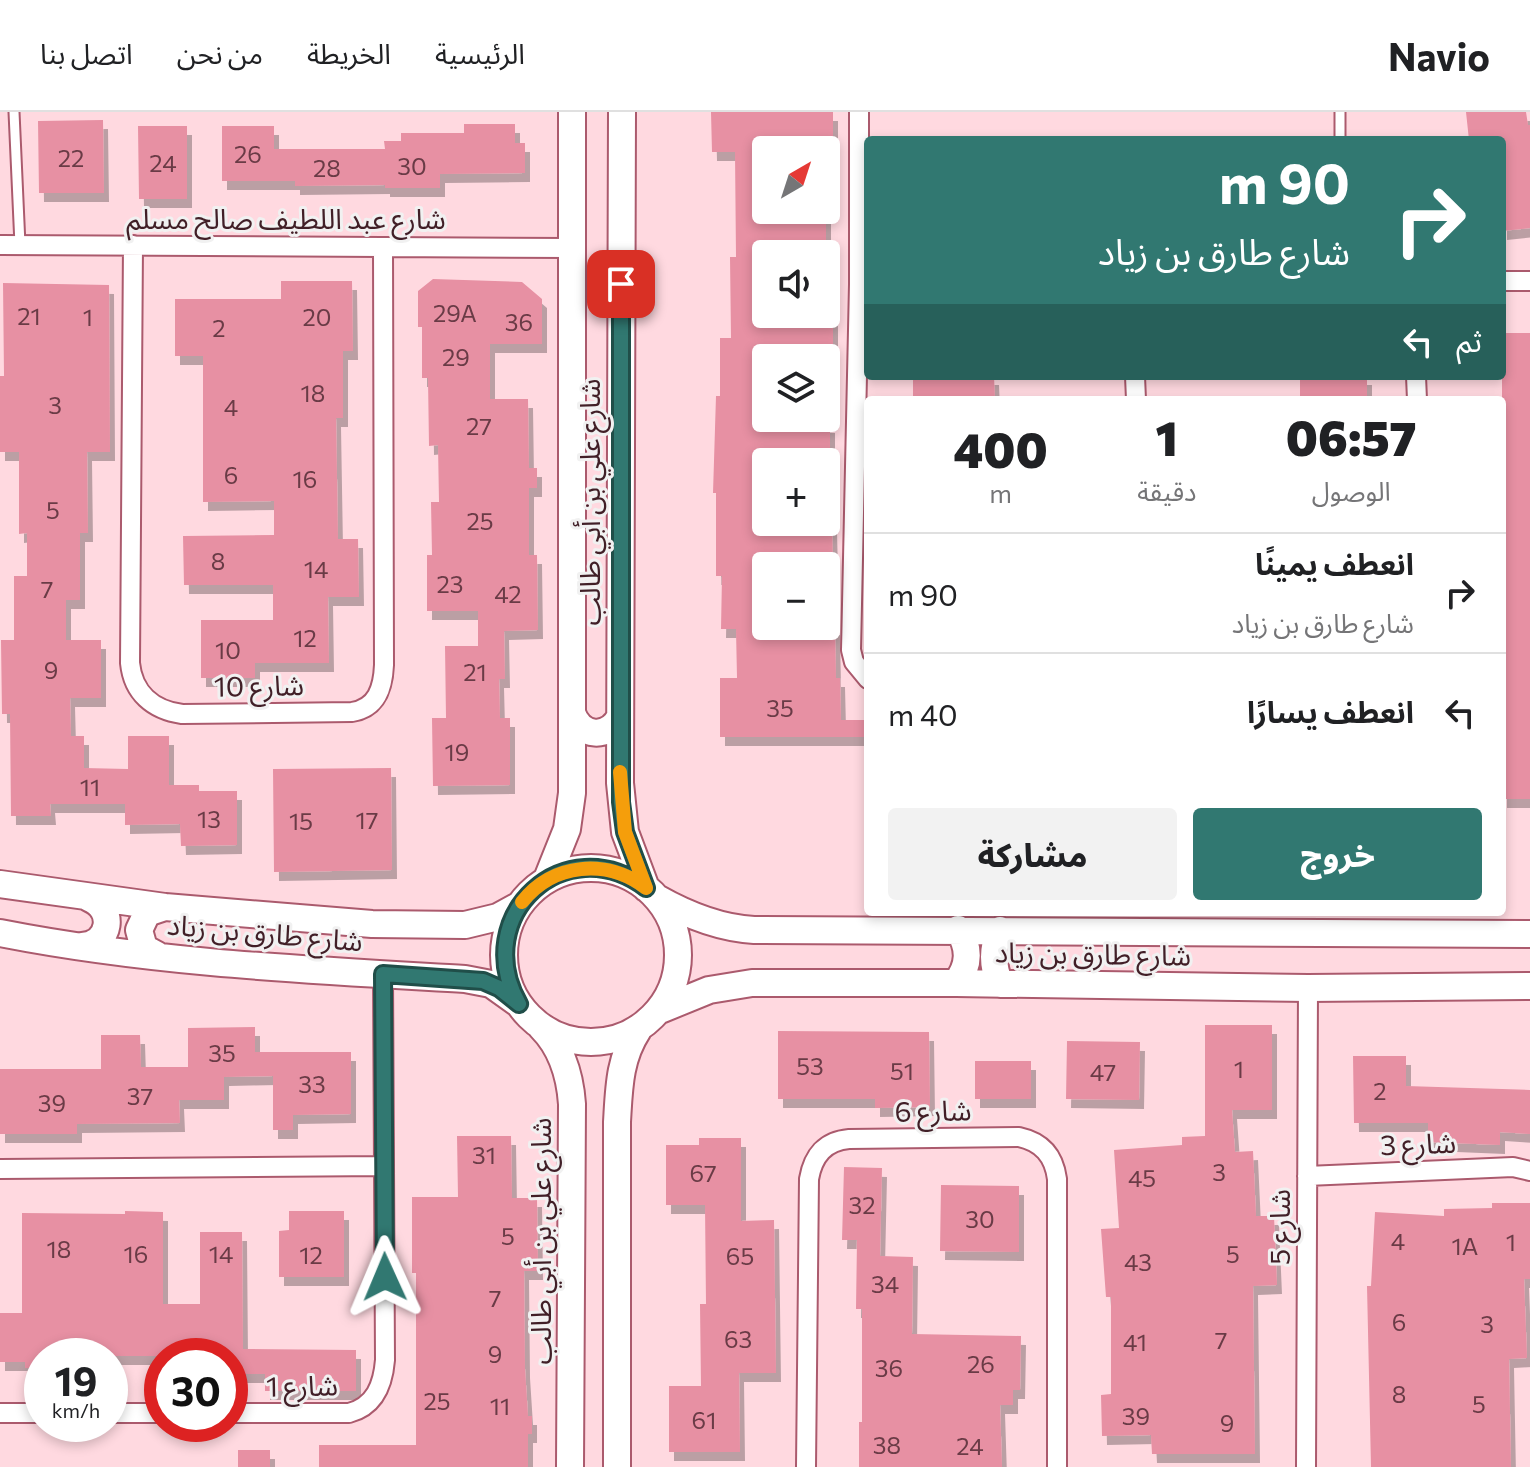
<!DOCTYPE html>
<html lang="ar">
<meta charset="utf-8">
<style>
:root{--surface:#fff;--page:#f2f2f2;--text:#202124;--muted:#757577;--line:#e0e0e0;--accent:#317871}
body{margin:0;font-family:Commissioner,"Noto Sans Arabic",sans-serif;background:var(--page);color:var(--text);direction:rtl;height:100vh;display:flex;flex-direction:column;font-size:30px;white-space:nowrap}
*{box-sizing:border-box;margin:0}
p{font-size:26px;color:var(--muted)}
.icon{flex:none;width:44px;height:44px;fill:none;stroke:currentColor;stroke-width:2;stroke-linecap:round;stroke-linejoin:round}
.map{position:relative;flex:1;overflow:hidden;direction:ltr}
.panel{position:absolute;left:864px;top:284px;width:642px;height:520px;display:flex;flex-direction:column;background:var(--surface);border-radius:8px;box-shadow:0 4px 12px #0003;direction:rtl}
.panel>*{flex:none}
.hud{position:absolute;left:864px;top:24px;width:642px;height:244px;border-radius:8px;box-shadow:0 4px 12px #0003;direction:rtl;background:#317871;color:#fff;overflow:hidden}
.needle{width:52px;rotate:39deg}
.controls{position:absolute;left:752px;top:24px;display:grid;gap:16px}
.controls a{display:grid;place-items:center;width:88px;height:88px;border-radius:8px;background:var(--surface);box-shadow:0 4px 12px #0003;font-size:40px}
.speed{position:absolute;left:24px;top:1226px;display:flex;gap:16px;font-size:40px;font-weight:700;text-align:center}
.speed>*{display:grid;place-content:center;width:104px;height:104px;border-radius:50%;background:var(--surface);box-shadow:0 4px 12px #0003;line-height:1}
.speed small{font-size:20px;font-weight:400}
.speed .limit{border:12px solid #d22;background:#fff;color:#111}
.pin{position:absolute;display:grid;place-items:center;width:68px;height:68px;color:#fff;margin:-34px;border-radius:16px;box-shadow:0 4px 12px #0006}
.me{position:absolute;width:88px;margin:-44px;rotate:359deg;stroke-linejoin:round;filter:drop-shadow(0 0 6px #0008)}
.turn{display:flex;align-items:center;gap:28px;height:168px;padding:0 24px;font-size:36px}
.turn .icon{width:104px;height:104px;stroke-width:2.5}
.turn b{display:block;font-size:56px;line-height:68px}
.then{display:flex;align-items:center;height:76px;padding:0 24px;background:#0003;gap:16px;font-size:30px}
.eta{display:flex;justify-content:space-evenly;align-items:center;height:136px;text-align:center}
.eta b{font-size:48px;font-weight:800;line-height:56px}
.primary-button{display:flex;gap:16px;margin-top:auto;padding:16px 24px}
.primary-button a{flex:1;height:92px;border-radius:8px;background:var(--accent);color:#fff;font-size:32px;font-weight:800;line-height:92px;text-align:center}
.primary-button a+a{background:var(--page);color:var(--text)}
ul{padding:0;list-style:none}
li{display:flex;align-items:center;gap:24px;height:120px;padding:0 24px;border-top:2px solid var(--line)}
li div{flex:1}
li b{display:block;font-size:30px}
li em{font-style:normal}
header{display:flex;align-items:center;gap:48px;box-sizing:border-box;height:112px;padding:0 40px;background:var(--surface);border-bottom:2px solid var(--line)}
header strong{font-size:38px}
nav{display:flex;gap:44px;margin-inline-start:auto;font-size:28px}
.map>svg:first-child{display:block}
</style>
<header>
<strong>Navio</strong>
<nav><a>الرئيسية</a><a>الخريطة</a><a>من نحن</a><a>اتصل بنا</a></nav>
</header>
<div class="map">
<svg width="1530" height="1355" viewBox="0 0 1530 1355">
<defs>
<filter id="shadow"><feDropShadow dx="5" dy="9" stdDeviation="0" flood-color="#0004"/></filter>
</defs>
<rect width="100%" height="100%" fill="#ffd9e0"/>
<path fill="#e790a3" filter="url(#shadow)" d="M711,0h122v38h-67v60h60v33h-60v71h67v44h-67v60h14v5l50,1v38h-64v60h66l1,44h-67v60h69l1,52h4l1,42h27v17h-148v-59h17l-1,-49h-15l1,-53h-6v-83h-3l3,-97h4v-58h11l-1,-81h6l-1,-105h-23z
M1466,0h60l2,13h2v103l-28,3v-91h-33z
M103,8l1,73h-65l-1,-72z
M464,12h51v19h10v30l-85,1v14h-55v-3l-90,1v-5h-73v-55h52v23h111l-1,-8h17v-8h63z
M138,14h49v73h-48z
M433,167l89,3 20,17v45h-52v55h38l1,69h8v20h-8v67h8l1,75 -34,1 1,48h-6l1,39h10v67l-77,1 -1,-68h14l-1,-72h33v-35h-51v-56h5l-1,-53h8l-1,-57 -9,1 -1,-68h-6v-51h-4v-36z
M281,169h71l1,70h-10v67h-7l2,121h20l1,58h-31l1,66h-74v15h-54v-58h72v-35h-89l-1,-49 91,-1v-34l-71,1v-146h-28v-57h106z
M3,171l106,2 1,167h-23l1,81h-8v67h-14v40h35v58h-31l1,38h13v32l44,1v-33h41v49h30v6h38v54l-56,1 -1,-22 -55,1v-21h-75l1,12h-40l-1,-102h-8l-1,-74h13v-64h13v-43l-8,1v-82h-19v-76h4z
M1502,221h28v466h-28z
M913,264h81l1,24h-82z
M1300,264h67v24h-67z
M391,656l1,102 -118,2 -1,-103z
M1205,913h67v85h-40l3,42 18,-1 3,65h18l3,69 -24,1 2,168h-103l-1,-19 -49,1 -1,-41 10,-1v-97h-5l-5,-68 18,-1 -5,-78 68,-5v-8l23,-1z
M255,915v25h96v62l-58,1v15h-20v-54l-49,1v23h-45l1,23 -103,1v10h-77v-65h101v-34h39l1,32h47v-39z
M778,919l151,1 1,75 -55,1v-9h-97z
M1067,929l73,1 -1,58 -73,-1z
M1353,944h53v30l124,4v44l-30,-2v13l-72,-3v-19h-74z
M975,949h56v38h-56z
M457,1024h54l1,62h25l1,73h-14l1,98 3,47h4v18h-4v33h-209v-22h97v-172h-4v-76h46z
M699,1026h42v83l33,-1 2,153h-37l1,79h-71v-66h32l-1,-82h6l-1,-99h-39v-60h33z
M844,1055l38,1 -2,88 33,1 -1,77 109,2 -1,54h-7v15h-13l2,62h-143v-45h3v-113h-6l1,-69h-15z
M941,1073l78,1v66l-79,-1z
M1492,1091h38v76h-6l3,79 -18,1 2,108h-140l-4,-181h4l4,-74 69,4v-7l48,-1z
M125,1099l38,1v92h37v-72h42l1,117 113,1v41h-91v-17h-35v-18h-188v12h-17v-6h-25v-49h22v-100l103,1z
M289,1099h55v66h-65v-46l10,-1z
M238,1338h32v17h-32z"/>
<g fill="none" stroke-linecap="round" stroke-linejoin="round">
<g stroke="#ab5a6d" stroke-width="13">
<path id="lane" d="M14,0l6,133
M1340,0v28"/>
</g>
<g stroke="#ab5a6d" stroke-width="22">
<path id="street" d="M859,0v172l-8,366 3,12 14,17
M0,133l571,3
M133,133l-3,418c3,30 23,47 52,51l170,-2c25,-4 31,-24 32,-47l-1,-418
M1502,169h28
M1135,264l1,24
M1416,264l1,24
M0,1057l384,-3
M1307,1064l206,-9 17,4
M0,1301h42
M110,1301h52
M230,1301h119c26,-7 34,-28 36,-53l-2,-386
M806,1355l3,-288c4,-23 16,-38 40,-40l170,-2c23,5 35,19 38,42v288
M1306,1355l2,-479"/>
</g>
<g stroke="#ab5a6d" stroke-width="30">
<path id="secondary" d="M622,0l-2,671 5,49 21,56
M572,601c9,25 36,26 48,4
M504 843a87 87 0 1 1 174 0a87 87 0 1 1-174 0Z
M547,767l20,-50 5,-36v-681
M0,772l165,23 207,17 93,1 33,-8 20,-11
M657,786c30,17 62,30 97,32l776,4
M1000,818c-8,19 -8,35 0,54
M0,821c152,30 310,37 465,46l26,5 28,20
M82,834c29,-2 34,-37 7,-48
M157,843l-13,-7 -5,-18 8,-17 18,-6
M956,871c14,-18 14,-35 2,-54
M660,898l49,-20 43,-7h204l352,5 222,-2
M541,915c21,21 29,48 31,77l-2,363
M617,1355v-345c2,-33 2,-63 21,-92"/>
</g>
<use href="#lane" stroke="#fff" stroke-width="9"/>
<use href="#street" stroke="#fff" stroke-width="18"/>
<use href="#secondary" stroke="#fff" stroke-width="26"/>
</g>
<g fill="none" stroke-linecap="round" stroke-linejoin="round">
<g stroke="#204e49" stroke-width="20">
<path id="route" d="M385,1165l-2,-303 100,7 16,7 20,16c-50,-88 46,-177 127,-116l-21,-56 -4,-30v-518"/>
</g>
<use href="#route" stroke="#317871" stroke-width="14"/>
<path stroke="#f59e0b" stroke-width="14" d="M522,790c31,-39 85,-44 124,-14l-21,-56 -5,-60"/>
</g>
<g text-anchor="middle" dominant-baseline="central" stroke-width="6" stroke-linejoin="round" paint-order="stroke">
<g font-size="24" fill="#6a3b46">
<text x="248" y="41">26</text>
<text x="71" y="45">22</text>
<text x="163" y="50">24</text>
<text x="412" y="53">30</text>
<text x="327" y="55">28</text>
<text x="455" y="200">29A</text>
<text x="29" y="203">21</text>
<text x="88" y="204">1</text>
<text x="317" y="204">20</text>
<text x="519" y="209">36</text>
<text x="219" y="215">2</text>
<text x="456" y="244">29</text>
<text x="313" y="280">18</text>
<text x="55" y="292">3</text>
<text x="231" y="294">4</text>
<text x="479" y="313">27</text>
<text x="231" y="362">6</text>
<text x="305" y="366">16</text>
<text x="53" y="397">5</text>
<text x="480" y="408">25</text>
<text x="218" y="448">8</text>
<text x="316" y="456">14</text>
<text x="450" y="471">23</text>
<text x="47" y="476">7</text>
<text x="508" y="481">42</text>
<text x="305" y="525">12</text>
<text x="228" y="537">10</text>
<text x="51" y="557">9</text>
<text x="475" y="559">21</text>
<text x="780" y="595">35</text>
<text x="457" y="639">19</text>
<text x="90" y="674">11</text>
<text x="209" y="706">13</text>
<text x="367" y="707">17</text>
<text x="301" y="708">15</text>
<text x="222" y="940">35</text>
<text x="810" y="953">53</text>
<text x="1239" y="956">1</text>
<text x="902" y="958">51</text>
<text x="1103" y="959">47</text>
<text x="312" y="971">33</text>
<text x="1380" y="978">2</text>
<text x="140" y="983">37</text>
<text x="52" y="990">39</text>
<text x="484" y="1042">31</text>
<text x="1219" y="1059">3</text>
<text x="703" y="1060">67</text>
<text x="1142" y="1065">45</text>
<text x="862" y="1092">32</text>
<text x="980" y="1106">30</text>
<text x="508" y="1123">5</text>
<text x="1398" y="1128">4</text>
<text x="1511" y="1129">1</text>
<text x="1465" y="1133">1A</text>
<text x="59" y="1136">18</text>
<text x="136" y="1141">16</text>
<text x="221" y="1141">14</text>
<text x="1233" y="1141">5</text>
<text x="311" y="1142">12</text>
<text x="740" y="1143">65</text>
<text x="1138" y="1149">43</text>
<text x="885" y="1171">34</text>
<text x="495" y="1185">7</text>
<text x="1399" y="1209">6</text>
<text x="1487" y="1211">3</text>
<text x="738" y="1226">63</text>
<text x="1221" y="1227">7</text>
<text x="1135" y="1229">41</text>
<text x="495" y="1241">9</text>
<text x="981" y="1251">26</text>
<text x="889" y="1255">36</text>
<text x="1399" y="1281">8</text>
<text x="437" y="1288">25</text>
<text x="1479" y="1291">5</text>
<text x="500" y="1293">11</text>
<text x="1136" y="1303">39</text>
<text x="704" y="1307">61</text>
<text x="1227" y="1310">9</text>
<text x="887" y="1332">38</text>
<text x="970" y="1333">24</text>
</g>
<g font-size="28" fill="#411f27" stroke="#f1f1f1">
<text x="286" y="106">شارع عبد اللطيف صالح مسلم</text>
<text transform="translate(589 390) rotate(-90)">شارع علي بن أبي طالب</text>
<text transform="translate(259 573) rotate(-1)">شارع 10</text>
<text transform="translate(265 820) rotate(5)">شارع طارق بن زياد</text>
<text transform="translate(1093 841) rotate(1)">شارع طارق بن زياد</text>
<text transform="translate(933 998) rotate(-1)">شارع 6</text>
<text transform="translate(1418 1031) rotate(-2)">شارع 3</text>
<text transform="translate(1279 1115) rotate(-90)">شارع 5</text>
<text transform="translate(540 1129) rotate(-90)">شارع علي بن أبي طالب</text>
<text transform="translate(302 1273) rotate(-1)">شارع 1</text>
</g>
</g>
</svg>
<div class="controls">
<a><svg class="needle" viewBox="-14 -14 28 28"><path d="M0-13l5 13h-10z" fill="#e53935"/><path d="M0 13l5-13h-10z" fill="#757577"/></svg></a>
<a><svg class="icon" aria-label="sound" viewBox="0 0 24 24"><path d="M4 9h4l5-4v14l-5-4H4zM17 9q2 3 0 6"/></svg></a>
<a><svg class="icon" aria-label="layers" viewBox="0 0 24 24"><path d="M12 4l9 5-9 5-9-5zM3 14l9 5 9-5"/></svg></a>
<a>+</a>
<a>−</a>
</div>
<div class="speed"><div>19<small>km/h</small></div><div class="limit">30</div></div>
<div class="pin" style="left:621px;top:172px;background:#d93025"><svg class="icon" aria-label="arrive" viewBox="0 0 24 24"><path d="M6 21V4h12l-3 4 3 4H6"/></svg></div>
<svg class="me" style="left:385px;top:1165px" viewBox="-20 -20 40 40"><path d="M0-17L14 15 0 8-14 15z" fill="#317871" stroke="#fff" stroke-width="4"/></svg>
<div class="hud">
<div class="turn"><svg class="icon" aria-label="right" viewBox="0 0 24 24"><path d="M7 20v-9h11M14 6l5 5-5 5"/></svg><div><b>90 m</b>شارع طارق بن زياد</div></div>
<div class="then">ثم<svg class="icon" aria-label="left" viewBox="0 0 24 24"><path d="M17 20v-9H6M10 6l-5 5 5 5"/></svg></div>
</div>
<section class="panel">
<div class="eta">
<div><b>06:57</b><p>الوصول</p></div>
<div><b>1</b><p>دقيقة</p></div>
<div><b>400</b><p>m</p></div>
</div>
<ul>
<li><svg class="icon" aria-label="right" viewBox="0 0 24 24"><path d="M7 20v-9h11M14 6l5 5-5 5"/></svg><div><b>انعطف يمينًا</b><p>شارع طارق بن زياد</p></div><em>90 m</em></li>
<li><svg class="icon" aria-label="left" viewBox="0 0 24 24"><path d="M17 20v-9H6M10 6l-5 5 5 5"/></svg><div><b>انعطف يسارًا</b></div><em>40 m</em></li>
</ul>
<div class="primary-button"><a>خروج</a><a>مشاركة</a></div>
</section>
</div>
